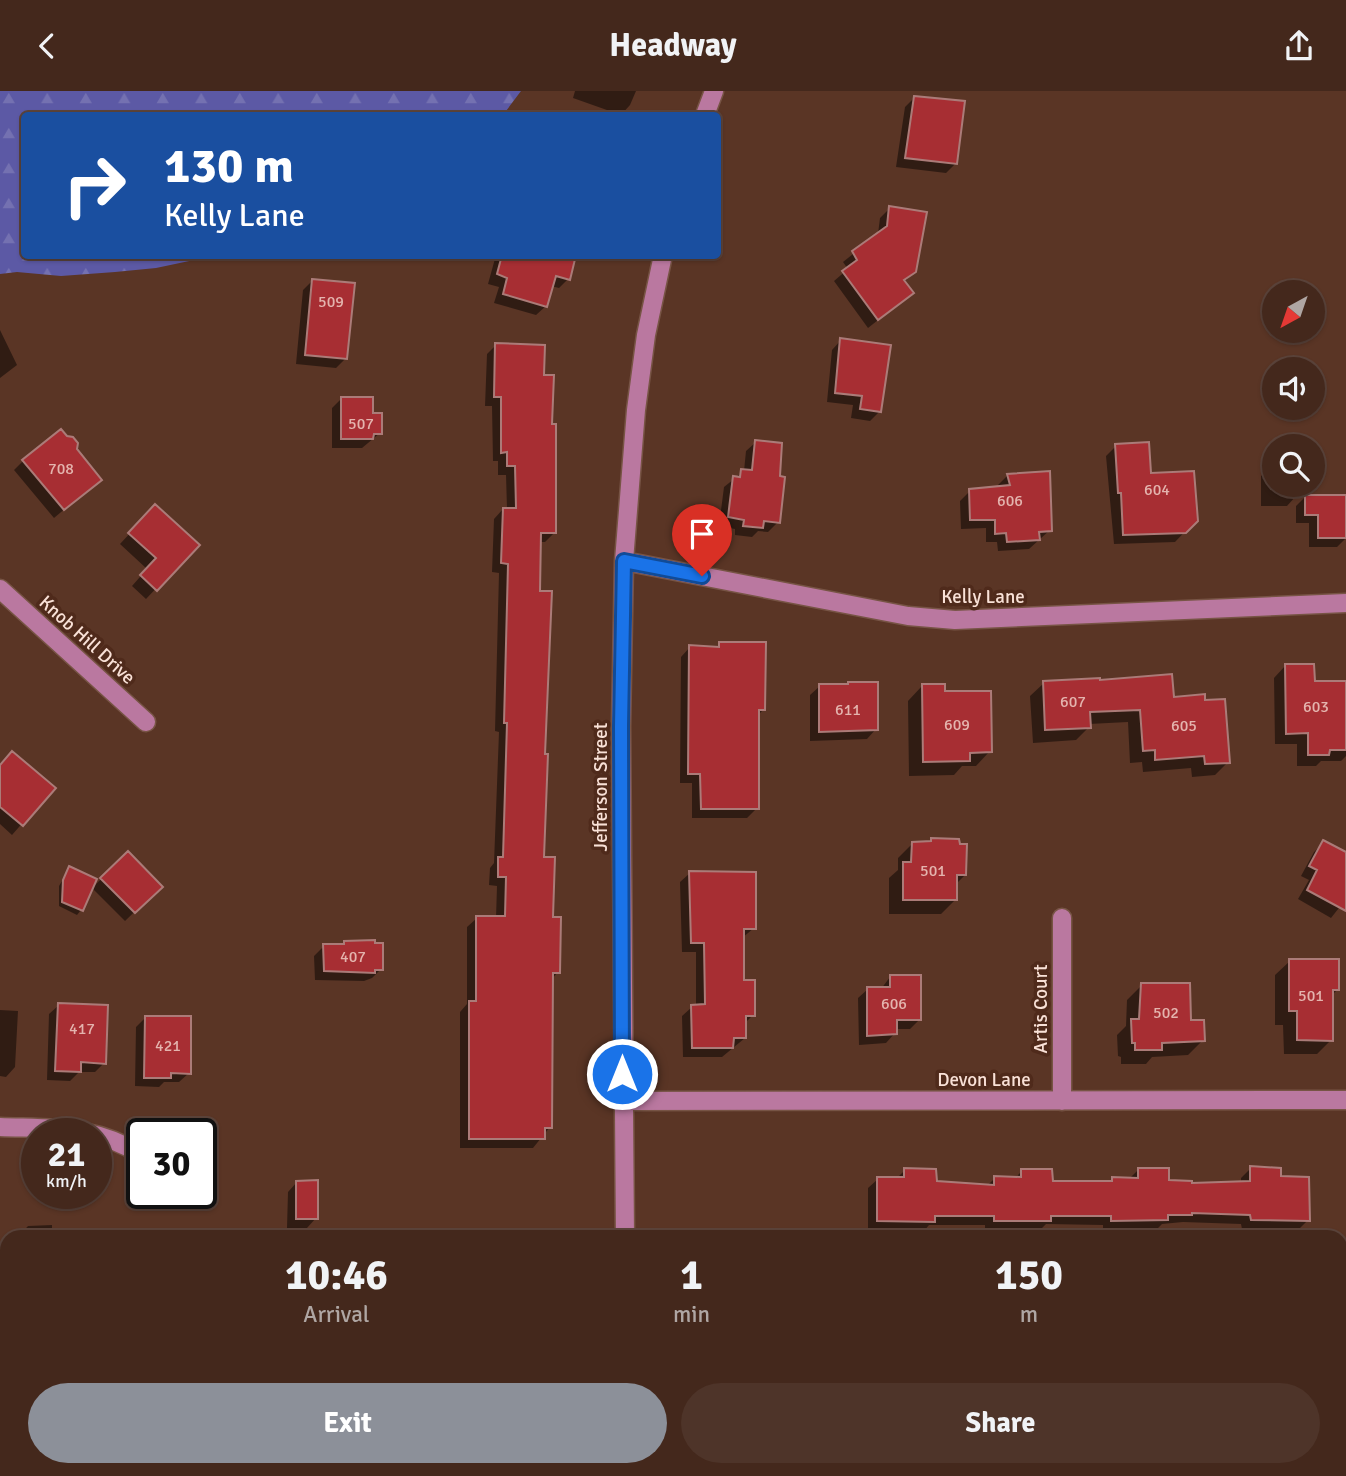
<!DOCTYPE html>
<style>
:root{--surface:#44281c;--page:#4e3429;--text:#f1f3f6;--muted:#afa6a3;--line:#5c443b;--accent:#8c9099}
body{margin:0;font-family:Signika,sans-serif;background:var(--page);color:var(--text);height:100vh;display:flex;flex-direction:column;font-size:26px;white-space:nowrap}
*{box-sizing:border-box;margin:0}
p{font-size:23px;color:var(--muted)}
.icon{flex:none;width:38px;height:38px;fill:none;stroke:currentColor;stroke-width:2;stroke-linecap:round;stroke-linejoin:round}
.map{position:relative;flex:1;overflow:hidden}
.sheet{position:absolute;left:0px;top:1139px;width:1348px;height:247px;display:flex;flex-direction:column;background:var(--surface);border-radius:21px 21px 0 0;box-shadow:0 2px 5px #0004,0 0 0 2px var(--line)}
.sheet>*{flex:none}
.banner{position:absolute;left:21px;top:21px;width:700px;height:147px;border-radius:7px;box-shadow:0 2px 5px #0004,0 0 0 2px var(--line);background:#1a4fa0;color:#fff;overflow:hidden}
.needle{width:46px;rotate:220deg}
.controls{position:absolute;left:1262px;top:189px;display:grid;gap:14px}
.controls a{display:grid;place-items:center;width:63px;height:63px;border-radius:50%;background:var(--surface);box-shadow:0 2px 5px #0004,0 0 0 2px var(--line);font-size:35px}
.speed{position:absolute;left:21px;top:1027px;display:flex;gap:14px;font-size:35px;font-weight:700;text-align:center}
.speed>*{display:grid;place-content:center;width:91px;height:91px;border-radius:50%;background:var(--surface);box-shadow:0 2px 5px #0004,0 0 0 2px var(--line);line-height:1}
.speed small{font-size:18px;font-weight:400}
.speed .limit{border:4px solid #111;border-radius:10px;background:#fff;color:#111}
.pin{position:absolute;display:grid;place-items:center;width:60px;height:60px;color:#fff;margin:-72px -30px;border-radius:50% 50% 50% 0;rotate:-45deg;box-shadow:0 0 7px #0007}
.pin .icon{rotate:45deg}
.me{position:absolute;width:77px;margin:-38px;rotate:0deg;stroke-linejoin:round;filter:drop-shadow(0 0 5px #0008)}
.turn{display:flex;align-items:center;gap:24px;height:147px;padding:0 28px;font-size:32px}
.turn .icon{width:91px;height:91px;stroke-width:2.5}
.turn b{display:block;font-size:49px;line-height:60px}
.eta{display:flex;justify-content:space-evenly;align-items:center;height:119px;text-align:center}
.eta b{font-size:42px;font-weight:800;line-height:49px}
.primary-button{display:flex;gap:14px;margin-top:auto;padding:14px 28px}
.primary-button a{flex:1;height:80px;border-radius:42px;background:var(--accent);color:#fff;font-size:28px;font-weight:800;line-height:80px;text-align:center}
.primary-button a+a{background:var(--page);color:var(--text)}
header{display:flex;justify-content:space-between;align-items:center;height:91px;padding:0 28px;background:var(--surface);font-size:32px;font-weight:800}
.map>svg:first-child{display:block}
</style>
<header><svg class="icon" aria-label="back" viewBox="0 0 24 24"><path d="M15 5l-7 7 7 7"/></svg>Headway<svg class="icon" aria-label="share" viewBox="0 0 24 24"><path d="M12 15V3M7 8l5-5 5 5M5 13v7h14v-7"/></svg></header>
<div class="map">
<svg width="1346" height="1385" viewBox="0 0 1346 1385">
<defs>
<pattern id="forest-firs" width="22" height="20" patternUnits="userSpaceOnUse" patternTransform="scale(1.75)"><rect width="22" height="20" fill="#5c59a5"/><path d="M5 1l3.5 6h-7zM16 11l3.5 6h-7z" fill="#7471b1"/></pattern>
</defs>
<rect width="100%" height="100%" fill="#5a3525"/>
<path fill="url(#forest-firs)" d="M0,0h521l-18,24h-479v140l189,1 -57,12 -41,4 -54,4 -44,-4 -17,2z"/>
<path fill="#0007" d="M575,0h61l-6,14 -9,10 -48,-17z
M915,6l41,66 -10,10 -50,-6 9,-60z
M890,117l25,63 -11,11 8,11 -44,35 -34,-47 14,-12 -5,-7 35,-28 2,-16z
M496,164h79l-7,24 -9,9 -8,-2 -5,20 -10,9 -42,-12 5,-16 -11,-3z
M312,190l33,78 -9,9 -40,-4 7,-74z
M0,239l17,35 -17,13z
M841,249l39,71 -10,10 -19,-3 2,-13 -26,-3 5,-52z
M496,254l46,31 8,49 4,108 -9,9h-6l-1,50 5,163 -1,104 16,113 -7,8 -1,147 -17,21h-73v-136l7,-8v-77l10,-9h19l1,-32 -8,-1 1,-17 4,-5 5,-131 -4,-1 4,-158 -7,-1 2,-53 9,-10h4l-1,-34h-8v-14h-5l-1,-55h-7l2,-52z
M341,308l30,16 9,18 -18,15h-30v-40z
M756,351l22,80 -10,10 -10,-1 -6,6 -17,-2v-6l-16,-3 5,-39 20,-16 2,-20z
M1116,355l80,74 -21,22 -61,2 -8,-88z
M75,359l24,30 -45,38 -40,-48 9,-9z
M1271,375h3v19h22v11l-9,10h-26v-30z
M1007,385l43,54 -21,19 -31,2 -1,-9h-11v-14l-25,1 -1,-28 10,-10 29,-3 -1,-3z
M1306,405h40v42l-9,9h-28v-24h-13v-17z
M146,425l51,29 -51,54 -14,-13 15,-17 -27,-25z
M720,553l43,66 -6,6v92l-10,10h-55v-35h-12l1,-126 9,-10 26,1z
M1285,575l28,17 33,-1v74l-5,5h-20l-5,5h-19v-22h-22l-1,-66z
M1099,591l73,17 31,3 25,60 -13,13 -23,2 -1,-9 -48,4 -1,-10 -12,1 -2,-41 -39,2v3l-13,13 -43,3 -3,-47 14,-13z
M820,595l56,43 -9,10 -57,2v-46z
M922,595l21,7 47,58 -14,15h-14l-8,9 -45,1 -1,-75z
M0,675l53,22 -41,47 -12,-11z
M1324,751l22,12v45l-15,19 -33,-19 11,-19 -8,-4 13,-24z
M913,752l52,32 -9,9v15l-15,15h-52v-36l9,-8v-12z
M128,762l32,34 -35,34 -33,-33z
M70,777l25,12 -14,30 -4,5 -18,-9v-20z
M690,782l64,55 -12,10v44l11,33 -9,9 1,14 -23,19h-39l-1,-41 10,-9 4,-1v-54h-14l-2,-70z
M345,852l36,26 -9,9 -8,3 -49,-1 -1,-24 10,-10h18z
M1290,870l47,29 -6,6v44l-14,14h-33l-1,-29h-8v-50z
M890,886l30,42 -10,10h-14l-1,4 -9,10 -27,2 -1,-47 10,-9h13z
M1142,894l47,37 14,18 -15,15 -36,2 -6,7h-25v-7l-3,-1 -1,-21 9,-9 1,-26z
M59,914l45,58 -9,9h-16l-9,9 -23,-1 2,-66z
M0,919l18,1 -3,56 -9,10 -6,-1z
M145,927l44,55 -10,9h-15l-5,5 -24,-1 1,-59z
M1251,1077l29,10 28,42 -10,10 -56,-1 -1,-5 -58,-2 -21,2 -5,5h-54v-4l-57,-1 -6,6 -55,-1v-4h-56l-5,6 -56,-1v-42l10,-9h18l9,-9 30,12 52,4 8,-8 19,1 8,-8 29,12h58l3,-4h17l10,-10 28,13 24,3 50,-2v-5z
M297,1091l19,36 -9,10h-20l1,-36z
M52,1134v5h20v7h-54l10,-11z
M391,1139v7h-37l6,-6z
M1340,1273h6v53h-6z
M826,1379h231v6h-137l-94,-4z"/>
<path fill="#a72e33" stroke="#ab7b78" stroke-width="2" d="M914,5l51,5 -8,63 -52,-6z
M889,115l38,6 -11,60 -12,8 10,13 -36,27 -36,-49 15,-11 -5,-9 35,-25z
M502,164h74l-6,25 -14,-4 -9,31 -44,-13 4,-16 -10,-4z
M312,188l43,4 -8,76 -42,-4z
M840,247l51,7 -10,67 -21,-3 2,-13 -27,-3z
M495,252l50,2 -1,30h10l-2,49h4v109h-15l-1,58h12l-7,163h3l-4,103h11l-2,60h8l-1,56h-7l-1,155h-7v11h-76v-138h7v-85h29l1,-39h-8v-20h5l4,-134h-3l4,-159 -7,-1 2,-55h13l-1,-42h-8v-14l-6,1v-56h-7z
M341,306h32v16h9v21h-8l-1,5h-32z
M61,338l6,7 6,1 5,6 -1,6 25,31 -38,30 -42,-50z
M755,349l27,3 -2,33 5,1 -5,46 -16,-2 -1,7 -20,-2 1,-6 -16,-3 5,-41 7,1 1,-8 11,1z
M1149,351l2,31 43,-2 4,50 -12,12 -63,2 -2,-42h-3l-3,-49z
M1050,380l2,60 -13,1 1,8 -33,2 -1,-9 -11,1v-14h-25l-1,-31 41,-4 -3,-11z
M1305,404h41v43h-28v-23h-13z
M155,413l45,41 -43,46 -17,-16 16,-17 -28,-25z
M719,551h47l-1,68h-6v99h-58l-1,-35h-12l1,-129 30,2z
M1285,573h29l1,17h31v69h-16l-1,5h-21v-22l-22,1z
M1172,583l2,23 31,-3v6l20,-1 5,64 -25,1 -1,-8 -49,4v-10l-12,1 -3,-41 -50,2 1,16 -46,2 -2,-49 57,-3v2z
M848,591h30v48l-59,2v-48h29z
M922,593h23v7h46l1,61 -22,1v8l-47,1z
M12,660l44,37 -33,38 -23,-19v-42z
M931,747l28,1 1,5h7l-1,31h-9v25h-54v-38h8l1,-20 19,-1z
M1323,749l23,12v59l-39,-21 10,-20 -8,-4z
M128,760l35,36 -28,26 -35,-35z
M69,775l28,13 -14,32 -21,-9 1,-22z
M689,780l67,1v57h-12v51h11v36h-9v22h-12l-1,10h-41l-1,-43 14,-1 -1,-61h-13z
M375,849v3h8v27h-8v3l-51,-2 -1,-27h21v-3z
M1289,868h50v31h-6v51l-36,-1v-29h-8z
M890,884h31v45h-24v14l-30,2v-49h23z
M1141,892h49l1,37h13l1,21 -43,2v7h-27v-7h-3l-1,-24h8z
M58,912l50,2 -2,59 -25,-2v10l-26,-1z
M145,925h46v58l-20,-1v5h-27z
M1250,1075l31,2v8l28,1 1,44 -59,-1 -1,-5 -58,-2v2h-24v5l-57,1v-5h-60v5h-57v-5h-59v6l-58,-1v-44h27v-9l32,1 1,12 57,4v-9l27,1v-8h31l1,12h59v-4l26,1v-10h31v12l23,1v2l58,-2z
M318,1089v39h-22v-38z"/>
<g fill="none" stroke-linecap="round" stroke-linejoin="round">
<g stroke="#775445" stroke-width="21">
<path id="minor" d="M705,24l9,-24
M624,470l284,55 47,4 391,-17
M0,498l146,133
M623,1010l723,-1
M1062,1010v-183
M0,1036c54,2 94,-2 142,28
M625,1146l-4,-511 3,-165 12,-151 10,-75 17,-80
M1340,1227h6
M0,1266h7
M624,1385v-6"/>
</g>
<use href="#minor" stroke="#ba78a0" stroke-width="18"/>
</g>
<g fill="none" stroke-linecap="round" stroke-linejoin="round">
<g stroke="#114b97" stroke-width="18">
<path id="route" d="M622,983l-1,-348 3,-165 78,15"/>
</g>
<use href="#route" stroke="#1a73e8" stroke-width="12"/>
</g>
<g text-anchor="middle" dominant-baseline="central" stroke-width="7" stroke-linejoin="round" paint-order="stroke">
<g font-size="16" fill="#e4b4ae">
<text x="331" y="211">509</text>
<text x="361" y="333">507</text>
<text x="61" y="378">708</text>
<text x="1157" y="399">604</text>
<text x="1010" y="410">606</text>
<text x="1073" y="611">607</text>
<text x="1316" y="616">603</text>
<text x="848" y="619">611</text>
<text x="957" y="634">609</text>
<text x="1184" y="635">605</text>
<text x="933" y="780">501</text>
<text x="353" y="866">407</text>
<text x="1311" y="905">501</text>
<text x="894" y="913">606</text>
<text x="1166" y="922">502</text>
<text x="82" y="938">417</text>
<text x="168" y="955">421</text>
</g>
<g font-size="19" fill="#f9e1d7" stroke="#4f2a1b">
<text x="983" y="506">Kelly Lane</text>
<text transform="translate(87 549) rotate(42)">Knob Hill Drive</text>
<text transform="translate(601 696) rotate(-90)">Jefferson Street</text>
<text transform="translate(1041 918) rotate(-90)">Artis Court</text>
<text x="984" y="989">Devon Lane</text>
</g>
</g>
</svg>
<div class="controls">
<a><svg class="needle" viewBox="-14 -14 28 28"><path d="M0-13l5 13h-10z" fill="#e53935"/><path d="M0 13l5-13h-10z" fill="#afa6a3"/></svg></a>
<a><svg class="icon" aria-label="sound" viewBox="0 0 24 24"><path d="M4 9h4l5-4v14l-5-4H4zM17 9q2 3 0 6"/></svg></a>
<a><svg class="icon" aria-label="search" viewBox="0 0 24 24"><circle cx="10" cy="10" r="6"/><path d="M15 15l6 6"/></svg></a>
</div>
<div class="speed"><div>21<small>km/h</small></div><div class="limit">30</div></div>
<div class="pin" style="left:702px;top:485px;background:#d93025"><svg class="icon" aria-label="arrive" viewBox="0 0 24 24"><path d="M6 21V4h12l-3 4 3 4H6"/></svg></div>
<svg class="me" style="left:622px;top:983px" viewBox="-20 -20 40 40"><circle r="17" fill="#1a73e8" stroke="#fff" stroke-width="3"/><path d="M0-11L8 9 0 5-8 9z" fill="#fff"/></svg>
<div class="banner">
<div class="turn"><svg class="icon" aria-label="right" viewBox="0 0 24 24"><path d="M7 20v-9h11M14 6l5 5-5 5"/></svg><div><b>130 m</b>Kelly Lane</div></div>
</div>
<section class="sheet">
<div class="eta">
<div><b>10:46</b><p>Arrival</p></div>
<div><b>1</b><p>min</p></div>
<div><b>150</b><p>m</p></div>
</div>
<div class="primary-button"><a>Exit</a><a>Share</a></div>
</section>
</div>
